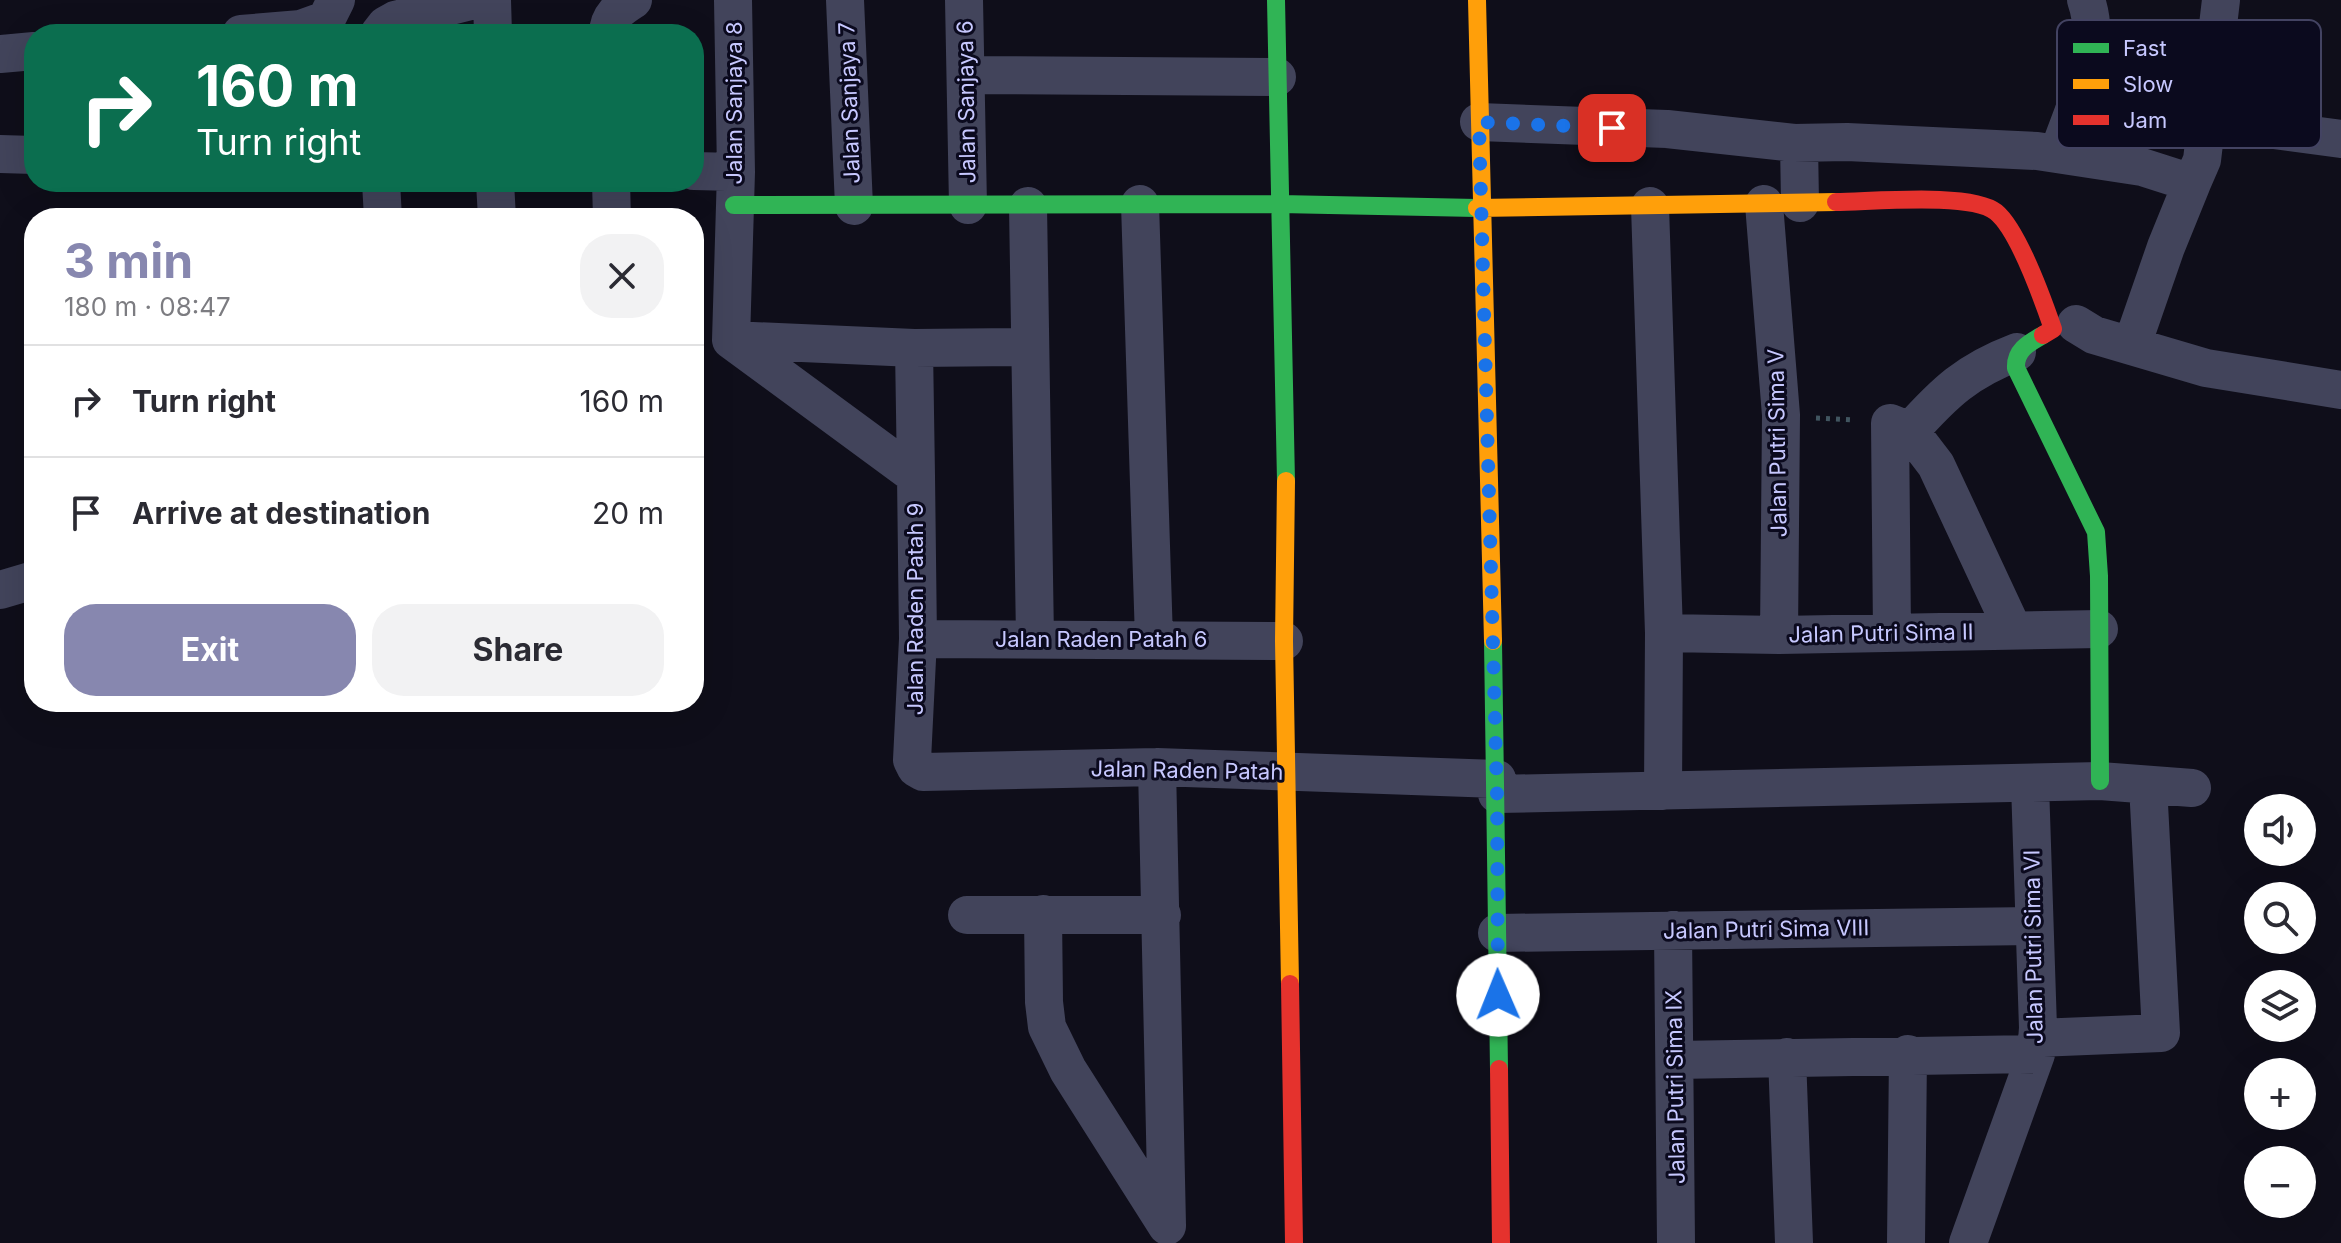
<!DOCTYPE html>
<meta charset="utf-8">
<style>
:root{--surface:#fff;--page:#f2f2f3;--text:#2b2b33;--muted:#7c7c81;--line:#e1e1e2;--accent:#8787af}
body{margin:0;font-family:Inter,sans-serif;background:var(--page);color:var(--text);height:100vh;display:flex;flex-direction:column;font-size:30px;white-space:nowrap}
*{box-sizing:border-box;margin:0}
p{font-size:26px;color:var(--muted)}
.icon{flex:none;width:44px;height:44px;fill:none;stroke:currentColor;stroke-width:2;stroke-linecap:round;stroke-linejoin:round}
.map{position:relative;flex:1;overflow:hidden}
.drawer{position:absolute;left:24px;top:208px;width:680px;height:504px;display:flex;flex-direction:column;background:var(--surface);border-radius:32px;box-shadow:0 8px 32px #0002}
.drawer>*{flex:none}
.top-card{position:absolute;left:24px;top:24px;width:680px;height:168px;border-radius:32px;box-shadow:0 8px 32px #0002;background:#0b6e4f;color:#fff;overflow:hidden}
.controls{position:absolute;left:2244px;top:794px;display:grid;gap:16px}
.controls a{display:grid;place-items:center;width:72px;height:72px;border-radius:50%;background:var(--surface);box-shadow:0 8px 32px #0002;font-size:40px}
.pin{position:absolute;display:grid;place-items:center;width:68px;height:68px;color:#fff;margin:-34px;border-radius:16px;box-shadow:0 4px 12px #0006}
.me{position:absolute;width:88px;margin:-44px;rotate:359deg;stroke-linejoin:round;filter:drop-shadow(0 0 6px #0008)}
.turn{display:flex;align-items:center;gap:28px;height:168px;padding:0 40px;font-size:36px}
.turn .icon{width:104px;height:104px;stroke-width:2.5}
.turn b{display:block;font-size:56px;line-height:68px}
.round{display:grid;place-items:center;flex:none;width:84px;height:84px;border-radius:32px;background:var(--page)}
.summary{display:flex;align-items:center;justify-content:space-between;height:136px;padding:0 40px}
h1{font-size:48px;font-weight:700;line-height:60px;color:var(--accent)}
.primary-button{display:flex;gap:16px;margin-top:auto;padding:16px 40px}
.primary-button a{flex:1;height:92px;border-radius:32px;background:var(--accent);color:#fff;font-size:32px;font-weight:700;line-height:92px;text-align:center}
.primary-button a+a{background:var(--page);color:var(--text)}
ul{padding:0;list-style:none}
li{display:flex;align-items:center;gap:24px;height:112px;padding:0 40px;border-top:2px solid var(--line)}
li div{flex:1}
li b{display:block;font-size:30px}
li em{font-style:normal}
.map>svg:first-child{display:block}
</style>
<div class="map">
<svg width="2341" height="1243" viewBox="0 0 2341 1243">
<rect width="100%" height="100%" fill="#0f0e1a"/>
<g fill="none" stroke-linecap="round" stroke-linejoin="round">
<path stroke="#415560" stroke-width="5" stroke-dasharray="4 6" stroke-linecap="butt" d="M1816,418l38,2"/>
<path stroke="#42445b" stroke-width="38" d="M492,0l1,34
M845,0l9,206
M964,0l4,205
M241,34l60,-5 25,-9 10,-20
M379,34l7,-9 9,-5 79,-20
M608,34c0,-18 11,-25 25,-34
M0,54l34,-3
M966,75l311,2
M2207,121l134,18
M1479,122l188,7 127,14 53,-1 190,9 105,16 50,16 10,-23 19,-160
M1799,143l1,60
M0,154l34,1
M2058,154c16,-48 46,-103 28,-154
M694,171l42,1
M381,182l2,36
M495,182l2,36
M611,182l1,36
M1140,204l14,435
M1764,204l17,211 -2,220
M1028,206l7,432
M1650,206l14,427 -1,158
M2076,324l18,11 112,33 135,22
M731,340l185,136 2,163 -6,121 4,8 7,4 234,-5 340,12
M731,340l5,-168 -3,-172
M731,340l183,8 115,-1
M2132,345l34,-98 26,-64
M914,348l2,128
M1910,431c35,-39 57,-60 107,-79
M0,590l34,-10
M1664,633l115,2 320,-6
M1892,633l-2,-210 20,8 26,34 77,165
M918,639l366,2
M1157,767l10,458
M1497,794l603,-13 92,7
M1043,914l1,88 3,25 21,43 99,156
M967,915h195
M1673,930l3,313
M1497,933l537,-7
M2037,1038l124,-5 -13,-248
M1787,1057l7,186
M1675,1060l361,-6
M1906,1243l2,-189
M1968,1243l68,-189 2,-26 -8,-244"/>
<path stroke="#30b455" stroke-width="18" d="M1276,0l10,481
M734,205l546,-1 197,4
M2043,335c-14,8 -28,15 -27,33l80,164 3,44 1,205
M1493,641l6,428"/>
<path stroke="#ff9f0a" stroke-width="18" d="M1477,0l16,641
M1477,208l359,-6
M1286,481l-2,160 6,343"/>
<path stroke="#e5322d" stroke-width="18" d="M1836,202c34,0 135,-10 160,10 22,18 47,88 57,117l-10,6
M1290,984l4,259
M1499,1069l2,174"/>
</g>
<g fill="none" stroke-linecap="round" stroke-linejoin="round">
<path stroke="#1a73e8" stroke-width="14" stroke-dasharray="0 25.2" d="M1498,995l-1,-201 -18,-672 133,6"/>
</g>
<g text-anchor="middle" dominant-baseline="central" stroke-width="6" stroke-linejoin="round" paint-order="stroke">
<g font-size="22" fill="#c7c8ff" stroke="#0b0a1e">
<text transform="translate(966 102) rotate(-91)">Jalan Sanjaya 6</text>
<text transform="translate(734 103) rotate(-90)">Jalan Sanjaya 8</text>
<text transform="translate(849 103) rotate(-92)">Jalan Sanjaya 7</text>
<text transform="translate(1777 443) rotate(-91)">Jalan Putri Sima V</text>
<text transform="translate(915 609) rotate(-90)">Jalan Raden Patah 9</text>
<text transform="translate(1881 633) rotate(-1)">Jalan Putri Sima II</text>
<text x="1101" y="639">Jalan Raden Patah 6</text>
<text transform="translate(1187 770) rotate(1)">Jalan Raden Patah</text>
<text transform="translate(1766 929) rotate(-1)">Jalan Putri Sima VIII</text>
<text transform="translate(2033 947) rotate(-91)">Jalan Putri Sima VI</text>
<text transform="translate(1675 1087) rotate(-91)">Jalan Putri Sima IX</text>
</g>
</g>
<rect x="2057" y="20" width="264" height="128" rx="12" fill="#0b0a1e" stroke="#434362" stroke-width="2"/>
<rect x="2073" y="43" width="36" height="10" fill="#30b455"/>
<rect x="2073" y="79" width="36" height="10" fill="#ff9f0a"/>
<rect x="2073" y="115" width="36" height="10" fill="#e5322d"/>
<g font-size="22" fill="#c7c8ff">
<text x="2123" y="56">Fast</text>
<text x="2123" y="92">Slow</text>
<text x="2123" y="128">Jam</text>
</g>
</svg>
<div class="controls">
<a><svg class="icon" aria-label="sound" viewBox="0 0 24 24"><path d="M4 9h4l5-4v14l-5-4H4zM17 9q2 3 0 6"/></svg></a>
<a><svg class="icon" aria-label="search" viewBox="0 0 24 24"><circle cx="10" cy="10" r="6"/><path d="M15 15l6 6"/></svg></a>
<a><svg class="icon" aria-label="layers" viewBox="0 0 24 24"><path d="M12 4l9 5-9 5-9-5zM3 14l9 5 9-5"/></svg></a>
<a>+</a>
<a>−</a>
</div>
<div class="pin" style="left:1612px;top:128px;background:#d93025"><svg class="icon" aria-label="arrive" viewBox="0 0 24 24"><path d="M6 21V4h12l-3 4 3 4H6"/></svg></div>
<svg class="me" style="left:1498px;top:995px" viewBox="-20 -20 40 40"><circle r="19" fill="#fff"/><path d="M0-13L10 11 0 6-10 11z" fill="#1a73e8"/></svg>
<div class="top-card">
<div class="turn"><svg class="icon" aria-label="right" viewBox="0 0 24 24"><path d="M7 20v-9h11M14 6l5 5-5 5"/></svg><div><b>160 m</b>Turn right</div></div>
</div>
<section class="drawer">
<div class="summary"><div><h1>3 min</h1><p>180 m · 08:47</p></div><a class="round"><svg class="icon" aria-label="close" viewBox="0 0 24 24"><path d="M6 6l12 12M18 6L6 18"/></svg></a></div>
<ul>
<li><svg class="icon" aria-label="right" viewBox="0 0 24 24"><path d="M7 20v-9h11M14 6l5 5-5 5"/></svg><div><b>Turn right</b></div><em>160 m</em></li>
<li><svg class="icon" aria-label="arrive" viewBox="0 0 24 24"><path d="M6 21V4h12l-3 4 3 4H6"/></svg><div><b>Arrive at destination</b></div><em>20 m</em></li>
</ul>
<div class="primary-button"><a>Exit</a><a>Share</a></div>
</section>
</div>
